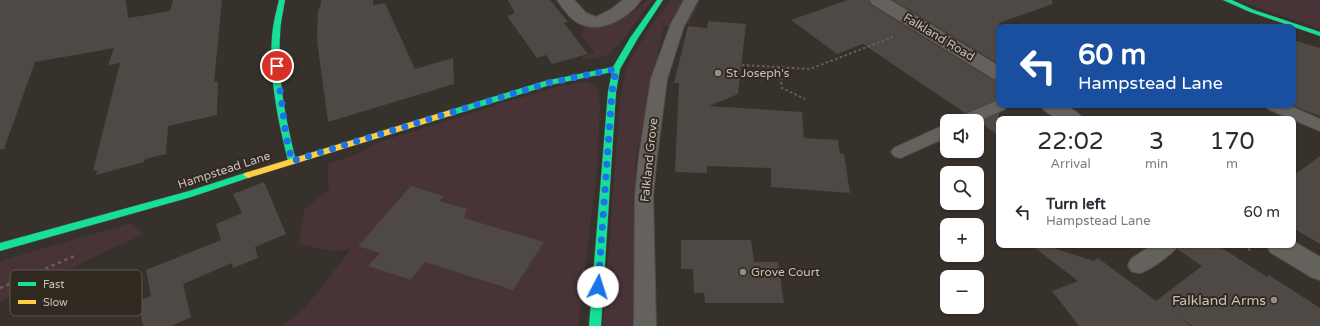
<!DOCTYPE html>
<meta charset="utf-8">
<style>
:root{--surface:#fff;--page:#f2f2f3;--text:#2b2b33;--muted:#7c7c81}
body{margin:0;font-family:"Varela Round",sans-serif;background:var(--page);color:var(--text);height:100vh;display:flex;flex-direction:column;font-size:15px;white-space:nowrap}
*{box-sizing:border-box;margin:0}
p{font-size:13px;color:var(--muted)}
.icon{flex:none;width:22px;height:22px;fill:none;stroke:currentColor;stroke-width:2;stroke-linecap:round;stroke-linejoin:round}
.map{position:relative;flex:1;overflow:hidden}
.sheet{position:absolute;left:996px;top:116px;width:300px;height:132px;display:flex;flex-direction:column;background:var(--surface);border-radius:8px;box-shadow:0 1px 3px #0004}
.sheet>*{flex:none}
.guide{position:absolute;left:996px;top:24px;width:300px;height:84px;border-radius:8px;box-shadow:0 1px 3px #0004;background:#1a4fa0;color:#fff;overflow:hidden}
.buttons{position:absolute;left:940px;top:114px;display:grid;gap:8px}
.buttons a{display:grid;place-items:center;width:44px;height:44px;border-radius:8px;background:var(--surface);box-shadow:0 1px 3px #0004;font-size:20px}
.pin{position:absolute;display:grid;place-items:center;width:34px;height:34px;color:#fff;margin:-17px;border:2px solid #fff;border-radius:50%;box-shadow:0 1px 4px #0007}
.me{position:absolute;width:44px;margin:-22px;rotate:5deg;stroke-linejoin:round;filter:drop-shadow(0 0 3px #0008)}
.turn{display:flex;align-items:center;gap:14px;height:84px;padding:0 16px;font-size:18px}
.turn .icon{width:52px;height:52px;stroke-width:2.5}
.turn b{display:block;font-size:28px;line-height:34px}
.eta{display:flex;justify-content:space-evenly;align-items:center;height:68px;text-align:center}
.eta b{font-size:24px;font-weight:600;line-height:28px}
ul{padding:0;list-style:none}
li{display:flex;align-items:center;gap:12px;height:56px;padding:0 16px}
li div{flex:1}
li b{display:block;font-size:15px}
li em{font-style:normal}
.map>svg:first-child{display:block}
</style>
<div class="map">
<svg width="1320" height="326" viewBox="0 0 1320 326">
<rect width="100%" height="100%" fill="#37312c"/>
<path fill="#483437" d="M647,0h5l-29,40 -16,16 -24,4v-3l12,-4 -13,-16 2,-12 8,-8 27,-3h12z
M671,0l29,1 -11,23 -25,2 -28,131 -3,169h-30l17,-228 6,-30 23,-40z
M1237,0h83v29z
M587,81l11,6 2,18 -3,64 -19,157h-297l24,-18 46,-59 -20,2 -32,-7 5,-35 25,-20 -2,-25 28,-9 24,-13 173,-54z
M131,223l12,11 -143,68v-41z"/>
<path fill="#4e4944" d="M0,0h126l2,18 42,-7 3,-11h49l-8,82 4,-1 -1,34 -49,11 -2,28 -21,5 -1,3 -48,13 1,-5 -4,1 27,-108 -12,2 6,-17 -79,14 -31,87h-4z
M321,0h52v5l12,-2 30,66 38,-11 1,26 -126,38 -11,-82 1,-31 2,-1z
M508,0h42l18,22 -4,1 24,31 -36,10 -6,-9 -9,3 -30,-42 8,-3z
M848,0h21l2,5 120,74 8,2v18l-34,14 -102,-69 -26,10 -46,-34z
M893,0h159l1,4 -54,19v41z
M708,21l38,3 -8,70 -29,12 93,6 2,26 34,2 2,14h4l6,39 -79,-6v-19l-64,-2v7l-32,-1 4,-89h-5l14,-57 19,2z
M1293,40l27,8v68l-27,-10z
M999,113v23l-19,-14z
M1320,156v88l-27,-16v-52z
M264,182l22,52 -31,13 3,11 -25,10 -1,-5 -49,21 8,33 -19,9h-29l-5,-25 13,-5 -5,-26 75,-30 -5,-16 26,-11 -9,-19z
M411,186l33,10 -5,5 28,8 -3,9 80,24 -31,48 -88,-28 -14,18 -43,-14 12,-13 -22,-7z
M681,240h70l3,22h24l6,41h-79l-1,-10h-10l-1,-24h-12z
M1031,245h13l50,16 4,-3 58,43 46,-35 -25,-17 2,-4h38l50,32 2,-2 51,33v18h-127l-13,-8 11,8h-112l-27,-35 26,-10z"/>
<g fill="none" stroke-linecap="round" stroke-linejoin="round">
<g stroke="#524e4a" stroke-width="2">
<path id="lane" d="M684,0h14l-14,26 -17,53 -10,77 -4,40 3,130h-22l1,-130 4,-40 12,-77 19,-53z
M999,100v5h8l-2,4 -28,13 -20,-1 2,-4z
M1266,105h22l32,14v12l-52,-22z
M947,124v13l-47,21 -6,-2 -3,-4 3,-4z
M1152,245h26c-4,8 -29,26 -38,28 -3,0 -6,-1 -9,-2l-3,-6 3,-6z"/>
</g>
<g stroke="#524e4a" stroke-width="2">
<path id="street" d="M557,0h17l12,13 10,4 14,-7 13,-10h18c-13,19 -44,36 -66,21 -7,-5 -13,-14 -18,-21z
M870,0h20l109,66v14l-7,-2 -120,-74z
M1040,105c16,0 33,-1 43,14 -16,0 -33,1 -43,-14z
M1293,241l27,16v23l-9,-3 -41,-25 -3,-7h26z"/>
</g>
<g stroke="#524e4a" stroke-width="1">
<path id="fast" d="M279,0h6c-2,12 -5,24 -5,36 -3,43 6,84 16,125l-4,3 -4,-3c-10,-41 -19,-82 -16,-125 1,-12 4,-24 7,-36z
M657,0h6l-25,38 -18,31 -4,23 -15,234h-12l19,-234 4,-20 -62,13 -100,31 -4,-3 1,-2 98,-30 68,-14 17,-29z
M1223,0h9l22,10 66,22v4l-70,-24z
M248,172l3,1 2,2 -2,2 -60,20 -191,54v-8l189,-52z"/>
</g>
<g stroke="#524e4a" stroke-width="1">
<path id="slow" d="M450,110l3,1 1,2 -1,2 -205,63 -5,-3 2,-2z"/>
</g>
<path stroke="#645f5c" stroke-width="2" stroke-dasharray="2.5 2.5" stroke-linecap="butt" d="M742,65l68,4 83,-32
M779,67l3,21 23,11"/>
<path stroke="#645f5c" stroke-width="2.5" stroke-dasharray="3.5 3.5" stroke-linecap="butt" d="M1242,245l8,5
M0,288l77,-33"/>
<use href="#lane" fill="#65615c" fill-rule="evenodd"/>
<use href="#street" fill="#65615c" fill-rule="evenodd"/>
<use href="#fast" fill="#16e098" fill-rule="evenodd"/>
<use href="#slow" fill="#ffcf43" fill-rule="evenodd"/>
</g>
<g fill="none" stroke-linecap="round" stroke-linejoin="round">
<path stroke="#1a73e8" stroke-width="7" stroke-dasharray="0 12.6" d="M277,66l9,70 6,25 256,-78 68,-14 -4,23 -14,195"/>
</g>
<g fill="#958e86" stroke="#312920" stroke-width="1.5">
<circle cx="718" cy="73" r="4"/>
<circle cx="743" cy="272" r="4"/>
<circle cx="1274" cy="300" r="4"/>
</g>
<g text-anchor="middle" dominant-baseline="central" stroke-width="4" stroke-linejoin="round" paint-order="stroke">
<g font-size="12" fill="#c7c0b7" stroke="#312920">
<text transform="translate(939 37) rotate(31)">Falkland Road</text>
<text transform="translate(649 160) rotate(-84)">Falkland Grove</text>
<text transform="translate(224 170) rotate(-18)">Hampstead Lane</text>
</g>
<g font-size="12" fill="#c7c0b7" stroke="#312920" text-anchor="start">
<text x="726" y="73">St Joseph's</text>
<text x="751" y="272">Grove Court</text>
</g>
<g font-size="14" fill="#c7c0b7" stroke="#312920" text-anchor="end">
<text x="1266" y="300">Falkland Arms</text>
</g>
</g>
<rect x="10" y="270" width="132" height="46" rx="6" fill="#312920" stroke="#5e564d" stroke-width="1"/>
<rect x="18" y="282" width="18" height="4" fill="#16e098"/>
<rect x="18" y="300" width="18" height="4" fill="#ffcf43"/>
<g font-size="11" fill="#c7c0b7">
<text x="43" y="288">Fast</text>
<text x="43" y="306">Slow</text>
</g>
</svg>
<div class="buttons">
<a><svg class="icon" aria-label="sound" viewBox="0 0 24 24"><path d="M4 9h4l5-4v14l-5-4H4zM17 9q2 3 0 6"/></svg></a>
<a><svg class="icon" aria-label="search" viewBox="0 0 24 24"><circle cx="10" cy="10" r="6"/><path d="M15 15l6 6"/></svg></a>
<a>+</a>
<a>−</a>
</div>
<div class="pin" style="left:277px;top:66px;background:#d93025"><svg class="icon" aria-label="arrive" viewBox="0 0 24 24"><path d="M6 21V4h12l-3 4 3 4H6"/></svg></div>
<svg class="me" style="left:598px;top:287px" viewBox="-20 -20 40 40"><circle r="19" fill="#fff"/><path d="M0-13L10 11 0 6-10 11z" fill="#1a73e8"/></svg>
<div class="guide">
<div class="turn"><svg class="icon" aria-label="left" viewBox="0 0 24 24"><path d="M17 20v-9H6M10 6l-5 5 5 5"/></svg><div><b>60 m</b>Hampstead Lane</div></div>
</div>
<section class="sheet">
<div class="eta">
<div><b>22:02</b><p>Arrival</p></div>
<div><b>3</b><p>min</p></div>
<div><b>170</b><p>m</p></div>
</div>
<ul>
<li><svg class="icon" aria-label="left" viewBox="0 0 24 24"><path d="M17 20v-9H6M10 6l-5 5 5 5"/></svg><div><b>Turn left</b><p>Hampstead Lane</p></div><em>60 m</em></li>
</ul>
</section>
</div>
